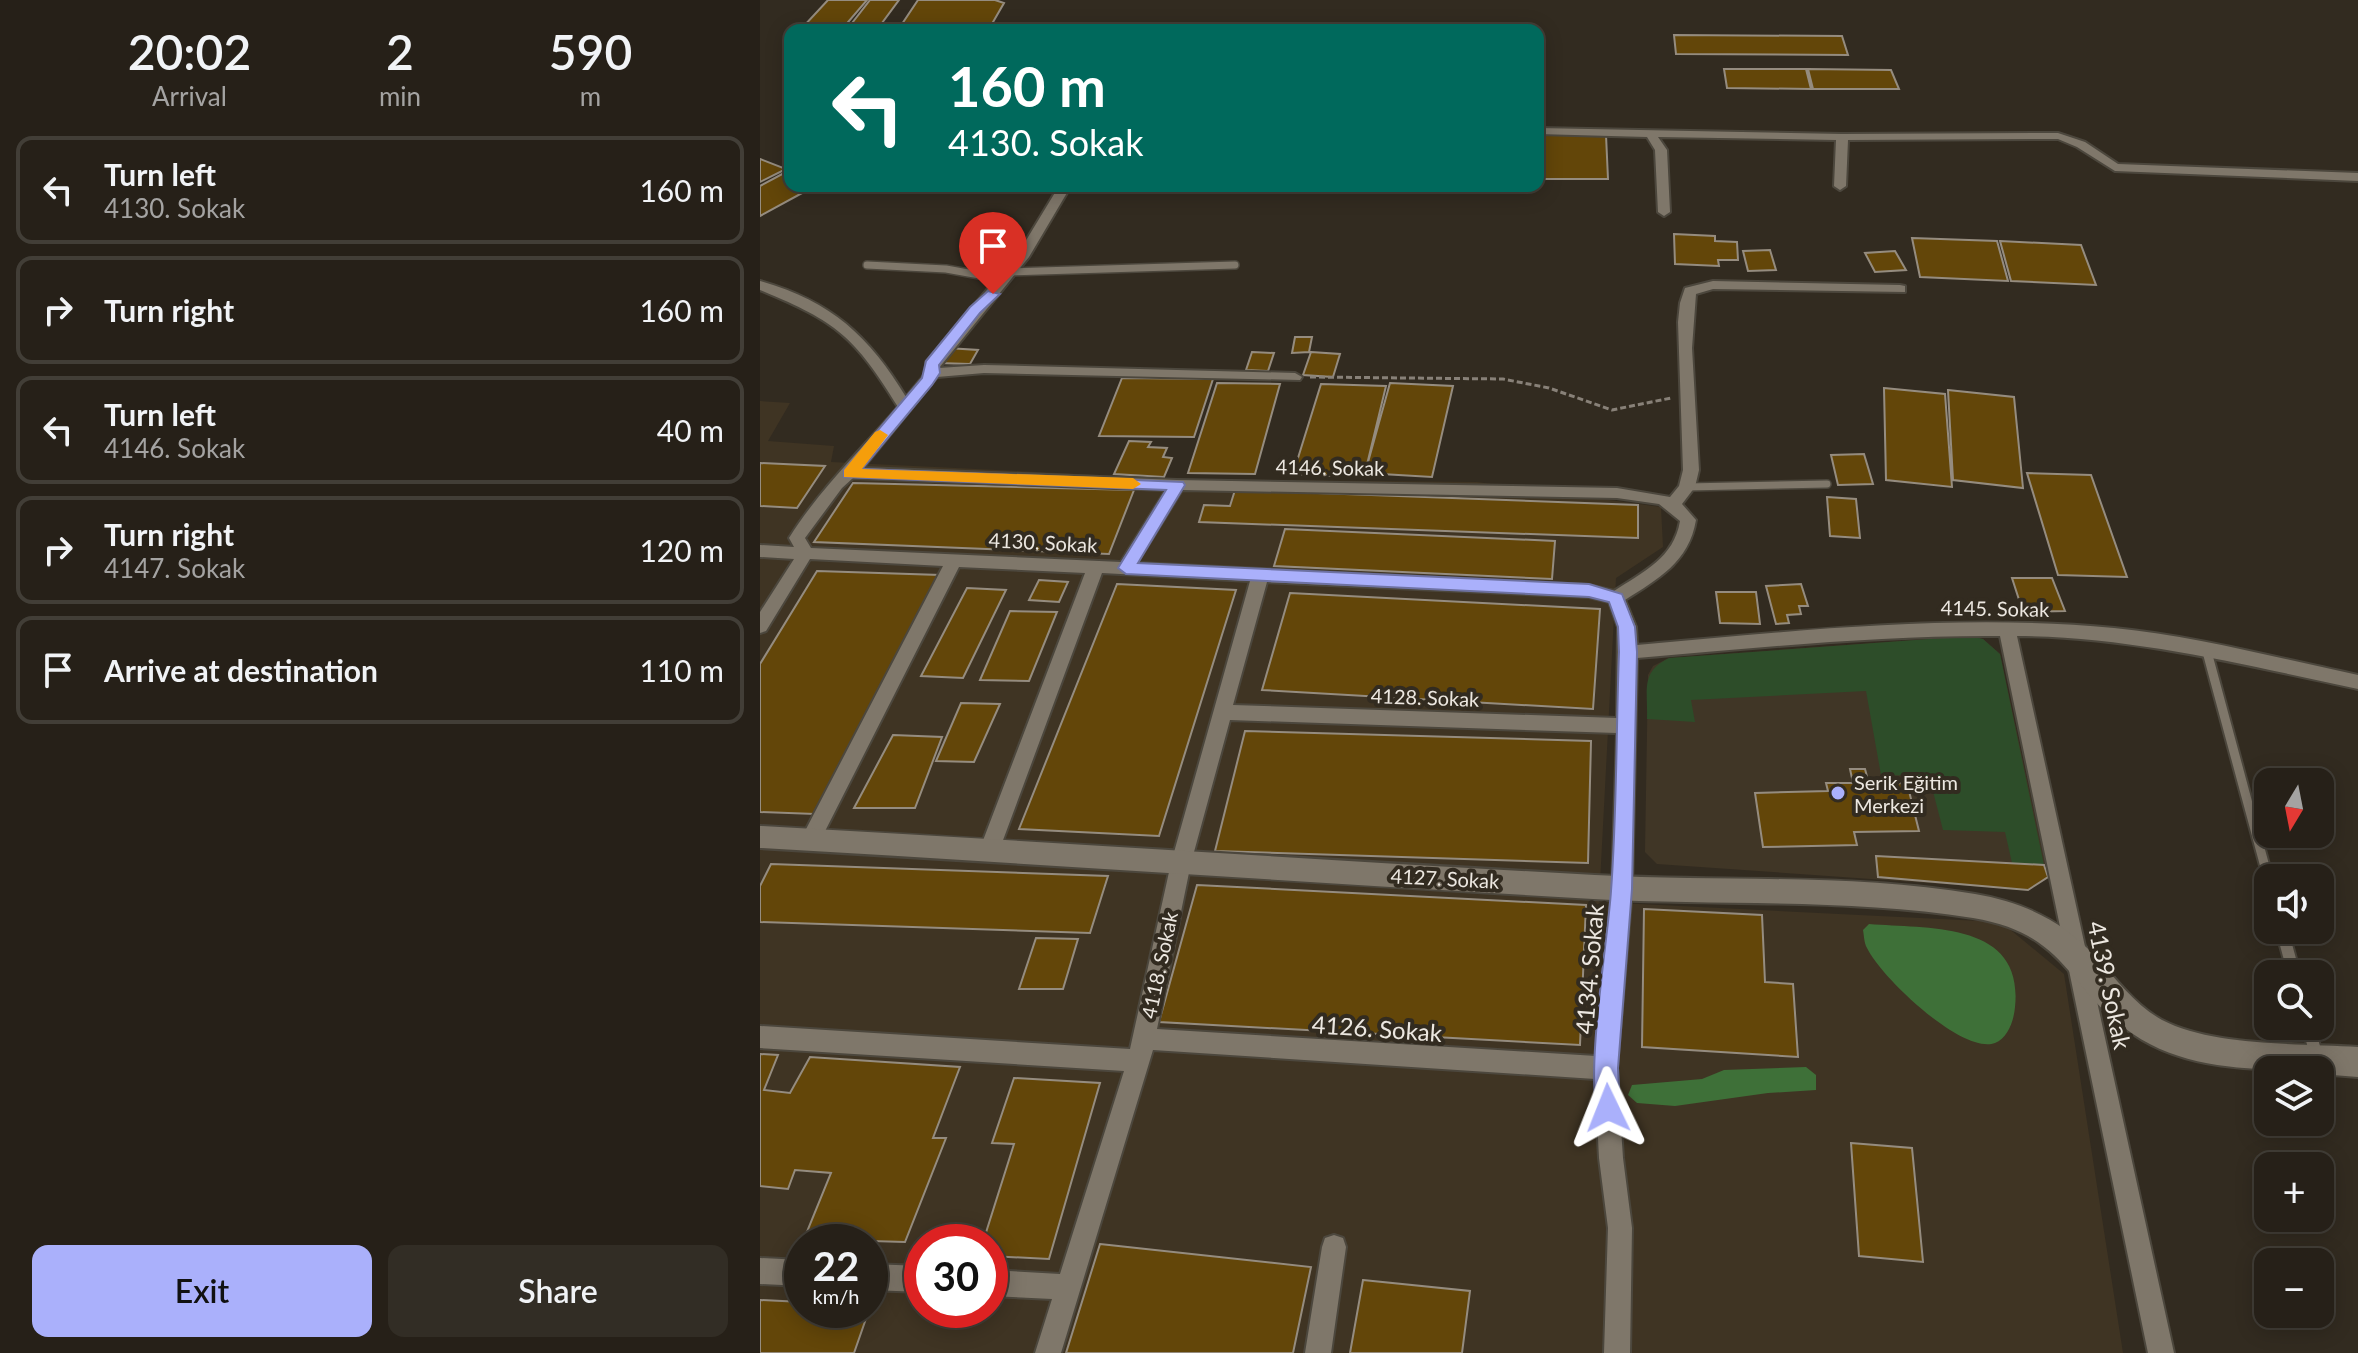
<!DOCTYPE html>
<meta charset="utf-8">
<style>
:root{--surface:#262018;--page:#322d25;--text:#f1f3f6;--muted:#a4a3a2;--line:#423e37;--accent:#aab0fb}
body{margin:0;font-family:Lato,sans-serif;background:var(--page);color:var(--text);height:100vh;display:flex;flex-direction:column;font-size:30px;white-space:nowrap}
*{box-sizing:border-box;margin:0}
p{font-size:26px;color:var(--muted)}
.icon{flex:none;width:44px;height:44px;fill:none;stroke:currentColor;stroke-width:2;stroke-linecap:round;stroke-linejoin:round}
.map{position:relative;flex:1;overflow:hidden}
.details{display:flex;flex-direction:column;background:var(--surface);width:760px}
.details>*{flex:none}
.banner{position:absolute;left:24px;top:24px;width:760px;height:168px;border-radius:16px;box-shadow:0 4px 20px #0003,0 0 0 2px var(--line);background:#00695c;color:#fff;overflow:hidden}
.needle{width:52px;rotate:190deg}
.buttons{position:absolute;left:1494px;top:768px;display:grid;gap:16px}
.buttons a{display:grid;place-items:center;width:80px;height:80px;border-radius:16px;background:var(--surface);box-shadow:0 4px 20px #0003,0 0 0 2px var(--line);font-size:40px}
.speed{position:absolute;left:24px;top:1224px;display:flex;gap:16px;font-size:40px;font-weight:700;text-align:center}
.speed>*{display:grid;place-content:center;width:104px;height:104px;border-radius:50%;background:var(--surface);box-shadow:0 4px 20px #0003,0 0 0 2px var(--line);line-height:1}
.speed small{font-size:20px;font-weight:400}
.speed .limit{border:12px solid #d22;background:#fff;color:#111}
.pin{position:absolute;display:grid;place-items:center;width:68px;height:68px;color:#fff;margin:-82px -34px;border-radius:50% 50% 50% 0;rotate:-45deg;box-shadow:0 0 8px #0007}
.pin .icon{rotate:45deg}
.me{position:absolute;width:88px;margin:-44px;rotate:358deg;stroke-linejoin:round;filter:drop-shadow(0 0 6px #0008)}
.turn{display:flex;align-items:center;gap:28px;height:168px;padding:0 32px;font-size:36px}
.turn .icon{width:104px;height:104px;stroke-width:2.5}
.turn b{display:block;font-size:56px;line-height:68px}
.eta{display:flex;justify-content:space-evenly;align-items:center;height:136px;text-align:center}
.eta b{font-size:48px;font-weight:600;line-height:56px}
.action{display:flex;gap:16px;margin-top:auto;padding:16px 32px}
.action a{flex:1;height:92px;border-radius:16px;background:var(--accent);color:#111;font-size:32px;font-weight:600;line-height:92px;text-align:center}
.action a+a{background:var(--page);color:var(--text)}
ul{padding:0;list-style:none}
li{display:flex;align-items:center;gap:24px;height:108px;margin:0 16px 12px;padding:0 16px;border:4px solid var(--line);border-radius:16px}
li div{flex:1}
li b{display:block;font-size:30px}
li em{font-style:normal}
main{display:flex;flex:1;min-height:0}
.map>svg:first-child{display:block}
</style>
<main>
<section class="details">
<div class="eta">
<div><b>20:02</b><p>Arrival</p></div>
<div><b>2</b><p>min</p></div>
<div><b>590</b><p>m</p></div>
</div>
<ul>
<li><svg class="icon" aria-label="left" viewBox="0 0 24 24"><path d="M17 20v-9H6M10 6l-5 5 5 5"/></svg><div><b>Turn left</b><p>4130. Sokak</p></div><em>160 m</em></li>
<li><svg class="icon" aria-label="right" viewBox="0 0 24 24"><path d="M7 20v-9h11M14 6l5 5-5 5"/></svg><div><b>Turn right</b></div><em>160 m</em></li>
<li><svg class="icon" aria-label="left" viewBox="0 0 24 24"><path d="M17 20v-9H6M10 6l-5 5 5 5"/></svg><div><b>Turn left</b><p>4146. Sokak</p></div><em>40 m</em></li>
<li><svg class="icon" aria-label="right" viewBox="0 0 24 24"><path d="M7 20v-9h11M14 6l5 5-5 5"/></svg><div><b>Turn right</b><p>4147. Sokak</p></div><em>120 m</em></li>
<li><svg class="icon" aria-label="arrive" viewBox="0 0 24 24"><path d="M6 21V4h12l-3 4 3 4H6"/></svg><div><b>Arrive at destination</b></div><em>110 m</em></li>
</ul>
<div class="action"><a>Exit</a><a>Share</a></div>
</section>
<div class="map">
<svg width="1598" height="1353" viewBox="0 0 1598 1353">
<rect width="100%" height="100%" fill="#322b20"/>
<path fill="#3f3423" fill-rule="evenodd" d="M0,401l30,2 -22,38 66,5 -3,16 352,17 294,3 184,25 2,40 -47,31 -17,324 402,20 63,52 59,379h-1363zM42,1242h68v68h-68zM162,1242h68v68h-68z"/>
<path fill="#403626" d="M1210,636l13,3 17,15 48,223 -20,13 -371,-26 -12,-12 3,-177 5,-9 16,-8z"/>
<path fill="#2d4d29" d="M1210,636l13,3 17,15 44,211 -32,-2 -7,-31 -62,-2 -14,-54 -48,-1 -15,-84 -175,9 4,22 -48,-3c1,-29 -7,-47 22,-61z"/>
<path fill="#3e7038" d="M1109,924c61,5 155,-3 146,83 -1,13 -7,31 -20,36 -33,12 -115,-67 -128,-95 -3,-5 -3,-13 -4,-18z
M1046,1067l10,8v15l-48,3 -93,13 -38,-3 -9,-8 4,-10 70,-6 22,-9z"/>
<path fill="#634609" stroke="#958c7f" stroke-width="2" d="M68,0h39l-24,28h-41z
M110,0h29l-20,27h-30z
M158,0h77l9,3 -15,26 -91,1z
M914,35l168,1 6,19 -172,-1z
M964,69h82l5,20 -84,-1z
M1048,69l83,1 8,19h-86z
M783,135h63l2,44h-66z
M0,159l26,10 -26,13z
M26,172l4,2v12h25l-55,30v-30z
M914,234l41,2v5l22,1 1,18h-20l1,6 -44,-2z
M1152,238l85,3 11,40 -88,-4z
M1240,241l81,4 15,40 -85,-4z
M1010,250l6,20 -28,1 -5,-20z
M1135,251l11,19 -31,2 -10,-19z
M535,337h17l-3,15 -17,1z
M187,348l31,2 -8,14 -32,-1z
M492,352l22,1 -6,18 -22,-1z
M551,352l29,2 -7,23 -30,-2z
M362,378l91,1 -19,58 -95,-1z
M457,383l63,1 -25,90 -67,-1z
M630,383l63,3 -21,91 -67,-4z
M561,384l65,2 -22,91 -71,-3z
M1124,388l61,6 7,93 -66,-7z
M1188,390l66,7 9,91 -70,-8z
M369,441l22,1 -3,5 19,1 -4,9 9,1 -8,19 -50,-3z
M1104,454l9,30 -35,1 -7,-30z
M0,463l65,3 -28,42 -37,-2z
M1267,473l64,2 36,102 -69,-2z
M93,483l281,7 -25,64 -295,-12z
M475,490l403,15v33l-439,-16 5,-17 26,1z
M1067,497l29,2 4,39 -30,-2z
M525,529l270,12 -3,38 -278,-13z
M57,571l123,4 -125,239 -55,-2v-148z
M1252,578h40l13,33 -42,1z
M279,580l29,2 -9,20 -30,-2z
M357,584l119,6 -77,246 -140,-7z
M1041,584l7,22h-9l2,8 -14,1 2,8 -13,1 -10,-38z
M207,588l39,2 -43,88 -42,-2z
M956,592h40l4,32 -40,-1z
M530,593l310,16 -7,100 -331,-19z
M250,611l47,1 -28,69 -49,-1z
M201,703l39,1 -26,58 -38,-1z
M485,731l346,10 -3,122 -373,-12z
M133,735l49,2 -27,71h-61z
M1090,769h15l4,15 38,-1 12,48 -65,1 3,13 -94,2 -8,-54 73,-2 -2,-8h27z
M1116,856l168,9 4,12 -20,13 -150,-13z
M11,864l337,12 -18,57 -330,-11v-36z
M437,885l389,20 -6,140 -421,-23z
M884,909l118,6 3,67 28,2 5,73 -156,-10z
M276,938l42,1 -15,50h-44z
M0,1054l18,1 -14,35 26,3 20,-36 150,10 -27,71h13l-41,104 -101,-3 27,-66 -36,-3 -7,19 -28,-3z
M254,1078l86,5 -51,176 -59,-3v-14h-7l31,-98 -22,-1z
M1091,1143l61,5 11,114 -64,-6z
M340,1244l211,23 -18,86h-227z
M603,1280l107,11 -8,62h-112z
M0,1300l42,2v8h67l-15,43h-94z"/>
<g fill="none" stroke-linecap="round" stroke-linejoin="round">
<g stroke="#4c473d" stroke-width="10">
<path id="lane-far2" d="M107,265l79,4 56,10
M249,272l226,-7
M927,487l140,-3"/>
</g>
<g stroke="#4c473d" stroke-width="13">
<path id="lane-far1" d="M1446,648l62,230"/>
</g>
<g stroke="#4c473d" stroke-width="16">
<path id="lane" d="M1522,930l12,44
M1548,1026l8,28"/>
</g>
<g stroke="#4c473d" stroke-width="4">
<path id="street" d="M778,128l304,6 216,-1 27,9 33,22 240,9v8l-243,-10 -38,-24 -19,-8 -210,1 -2,46 -6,4 -6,-4 2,-46 -178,-3 9,13 3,62 -6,4 -6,-4 -3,-62 -8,-13 -109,-3z
M299,186h12l-42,71 -90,111 45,-3 311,8 7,4 -2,3 -316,-7 -47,4 -74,91 314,12 440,8 53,9 9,-11 4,-16 -5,-148 2,-19 5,-15 28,-7 187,4 5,1v6l-192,-3 -17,5 -4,54 7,122 -4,17 -13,17 14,16c-7,42 -38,59 -71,80l11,27 1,18c158,-14 318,-32 477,-17 82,8 163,30 244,47v14c-113,-24 -224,-52 -341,-53l157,717h-26l-148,-717c-122,-1 -242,12 -363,22l-5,231 -15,179 6,90 9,70 -2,125h-26l4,-125 -9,-70 -4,-79 -442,-29 -92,303h-26l17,-54 -62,-3v-26l70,4 64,-203 -364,-23v-22l370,23 41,-186 79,-282 -148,-8 -103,278 -3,6 -7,3 -7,-3 -3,-6 106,-278 -126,-6 -141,278 -7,3 -7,-3 -3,-6 3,-6 139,-267 -133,-7 -44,72 -6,2v-21l34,-53 -34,-2v-12l34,2 -5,-9c30,-48 72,-88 109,-131 -44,-71 -61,-85 -138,-117v-9c71,20 109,55 146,116l20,-24v-11l93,-110zM93,478l313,12 -45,72 -310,-14 -6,-10 37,-50zM422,490l435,8 42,6 21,17c-6,37 -37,51 -66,70l-25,-6 -452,-22zM507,582l322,15 20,5 9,25 -1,91 -384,-13zM470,720l387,13 -5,156 -16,167 -439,-27 34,-166z
M574,1235l9,3 3,9 -15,106h-26l17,-106 3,-9z
M0,1258l42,2v26l-42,-2z
M110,1264l52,2v26l-52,-2z"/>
</g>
<g stroke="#4c473d" stroke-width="4">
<path id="secondary" d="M0,826c278,15 556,34 835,49 126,7 255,-2 380,19 48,8 88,27 121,63 21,23 39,48 66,63 52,27 138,23 196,27v30l-38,-3v-4c-62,0 -133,1 -187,-36 -67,-45 -64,-100 -160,-116 -125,-20 -254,-12 -380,-19 -278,-16 -555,-35 -833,-51z"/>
</g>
<path stroke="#888178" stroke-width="3" stroke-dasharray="6 3" stroke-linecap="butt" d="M550,377l193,2 46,9 63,22 59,-12"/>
<use href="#lane-far2" stroke="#7f776a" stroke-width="7"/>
<use href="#lane-far1" stroke="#7f776a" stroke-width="9"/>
<use href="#lane" stroke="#7f776a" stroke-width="12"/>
<use href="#street" fill="#7f776a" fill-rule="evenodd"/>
<use href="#secondary" fill="#7f776a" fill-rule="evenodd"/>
</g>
<path fill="#aab0fb" stroke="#6e72a3" stroke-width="2" d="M228,291l12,3 -20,19 -41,52 1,8 -8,12 -70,84 321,13 2,3 -47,78 451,21 33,10 13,33 2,25 -5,237 -14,179 2,40 -4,8 -8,4 -9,-4c-15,-37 9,-177 12,-225 6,-79 5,-160 8,-239l-1,-25 -9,-25 -20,-5 -463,-23 -8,-6 48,-78 -322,-13v-7l78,-92 4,-17 44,-54z"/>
<path fill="#f59e0b" d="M120,430l8,5 -26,34 271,9 8,6 -8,5 -289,-12v-7l31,-38z"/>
<circle fill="#aab0fb" stroke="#322b20" stroke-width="3" cx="1078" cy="793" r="8"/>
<g text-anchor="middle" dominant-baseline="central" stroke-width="8" stroke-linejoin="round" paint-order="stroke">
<g font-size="20" fill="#ece7e0" stroke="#322b20">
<text transform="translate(570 467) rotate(1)">4146. Sokak</text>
<text transform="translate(283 542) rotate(3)">4130. Sokak</text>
<text transform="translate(1235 608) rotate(1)">4145. Sokak</text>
<text transform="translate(665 697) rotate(2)">4128. Sokak</text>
<text transform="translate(685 878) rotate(3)">4127. Sokak</text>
<text transform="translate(399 965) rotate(-78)">4118. Sokak</text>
</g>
<g font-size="20" fill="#ece7e0" stroke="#322b20" text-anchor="start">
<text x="1094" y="782">Serik Eğitim<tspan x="1094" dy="23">Merkezi</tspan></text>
</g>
<g font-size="24" fill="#ece7e0" stroke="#322b20">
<text transform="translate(829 969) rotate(-85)">4134. Sokak</text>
<text transform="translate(1350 985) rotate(78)">4139. Sokak</text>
<text transform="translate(617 1028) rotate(4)">4126. Sokak</text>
</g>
</g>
</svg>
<div class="buttons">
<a><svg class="needle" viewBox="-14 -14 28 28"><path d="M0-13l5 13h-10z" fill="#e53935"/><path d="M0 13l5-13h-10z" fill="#a4a3a2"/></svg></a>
<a><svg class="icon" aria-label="sound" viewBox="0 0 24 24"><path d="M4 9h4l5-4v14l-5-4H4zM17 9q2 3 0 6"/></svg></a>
<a><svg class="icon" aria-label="search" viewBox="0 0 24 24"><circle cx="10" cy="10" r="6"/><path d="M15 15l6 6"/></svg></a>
<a><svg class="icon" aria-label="layers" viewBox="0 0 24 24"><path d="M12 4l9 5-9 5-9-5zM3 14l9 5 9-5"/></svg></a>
<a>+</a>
<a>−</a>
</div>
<div class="speed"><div>22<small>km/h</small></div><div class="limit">30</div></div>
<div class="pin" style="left:233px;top:294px;background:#d93025"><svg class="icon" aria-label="arrive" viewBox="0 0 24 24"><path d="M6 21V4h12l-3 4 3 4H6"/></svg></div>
<svg class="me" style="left:848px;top:1108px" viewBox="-20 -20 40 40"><path d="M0-17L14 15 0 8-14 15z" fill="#aab0fb" stroke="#fff" stroke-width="4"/></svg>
<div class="banner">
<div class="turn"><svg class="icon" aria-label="left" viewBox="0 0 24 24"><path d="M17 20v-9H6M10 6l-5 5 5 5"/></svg><div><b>160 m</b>4130. Sokak</div></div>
</div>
</div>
</main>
